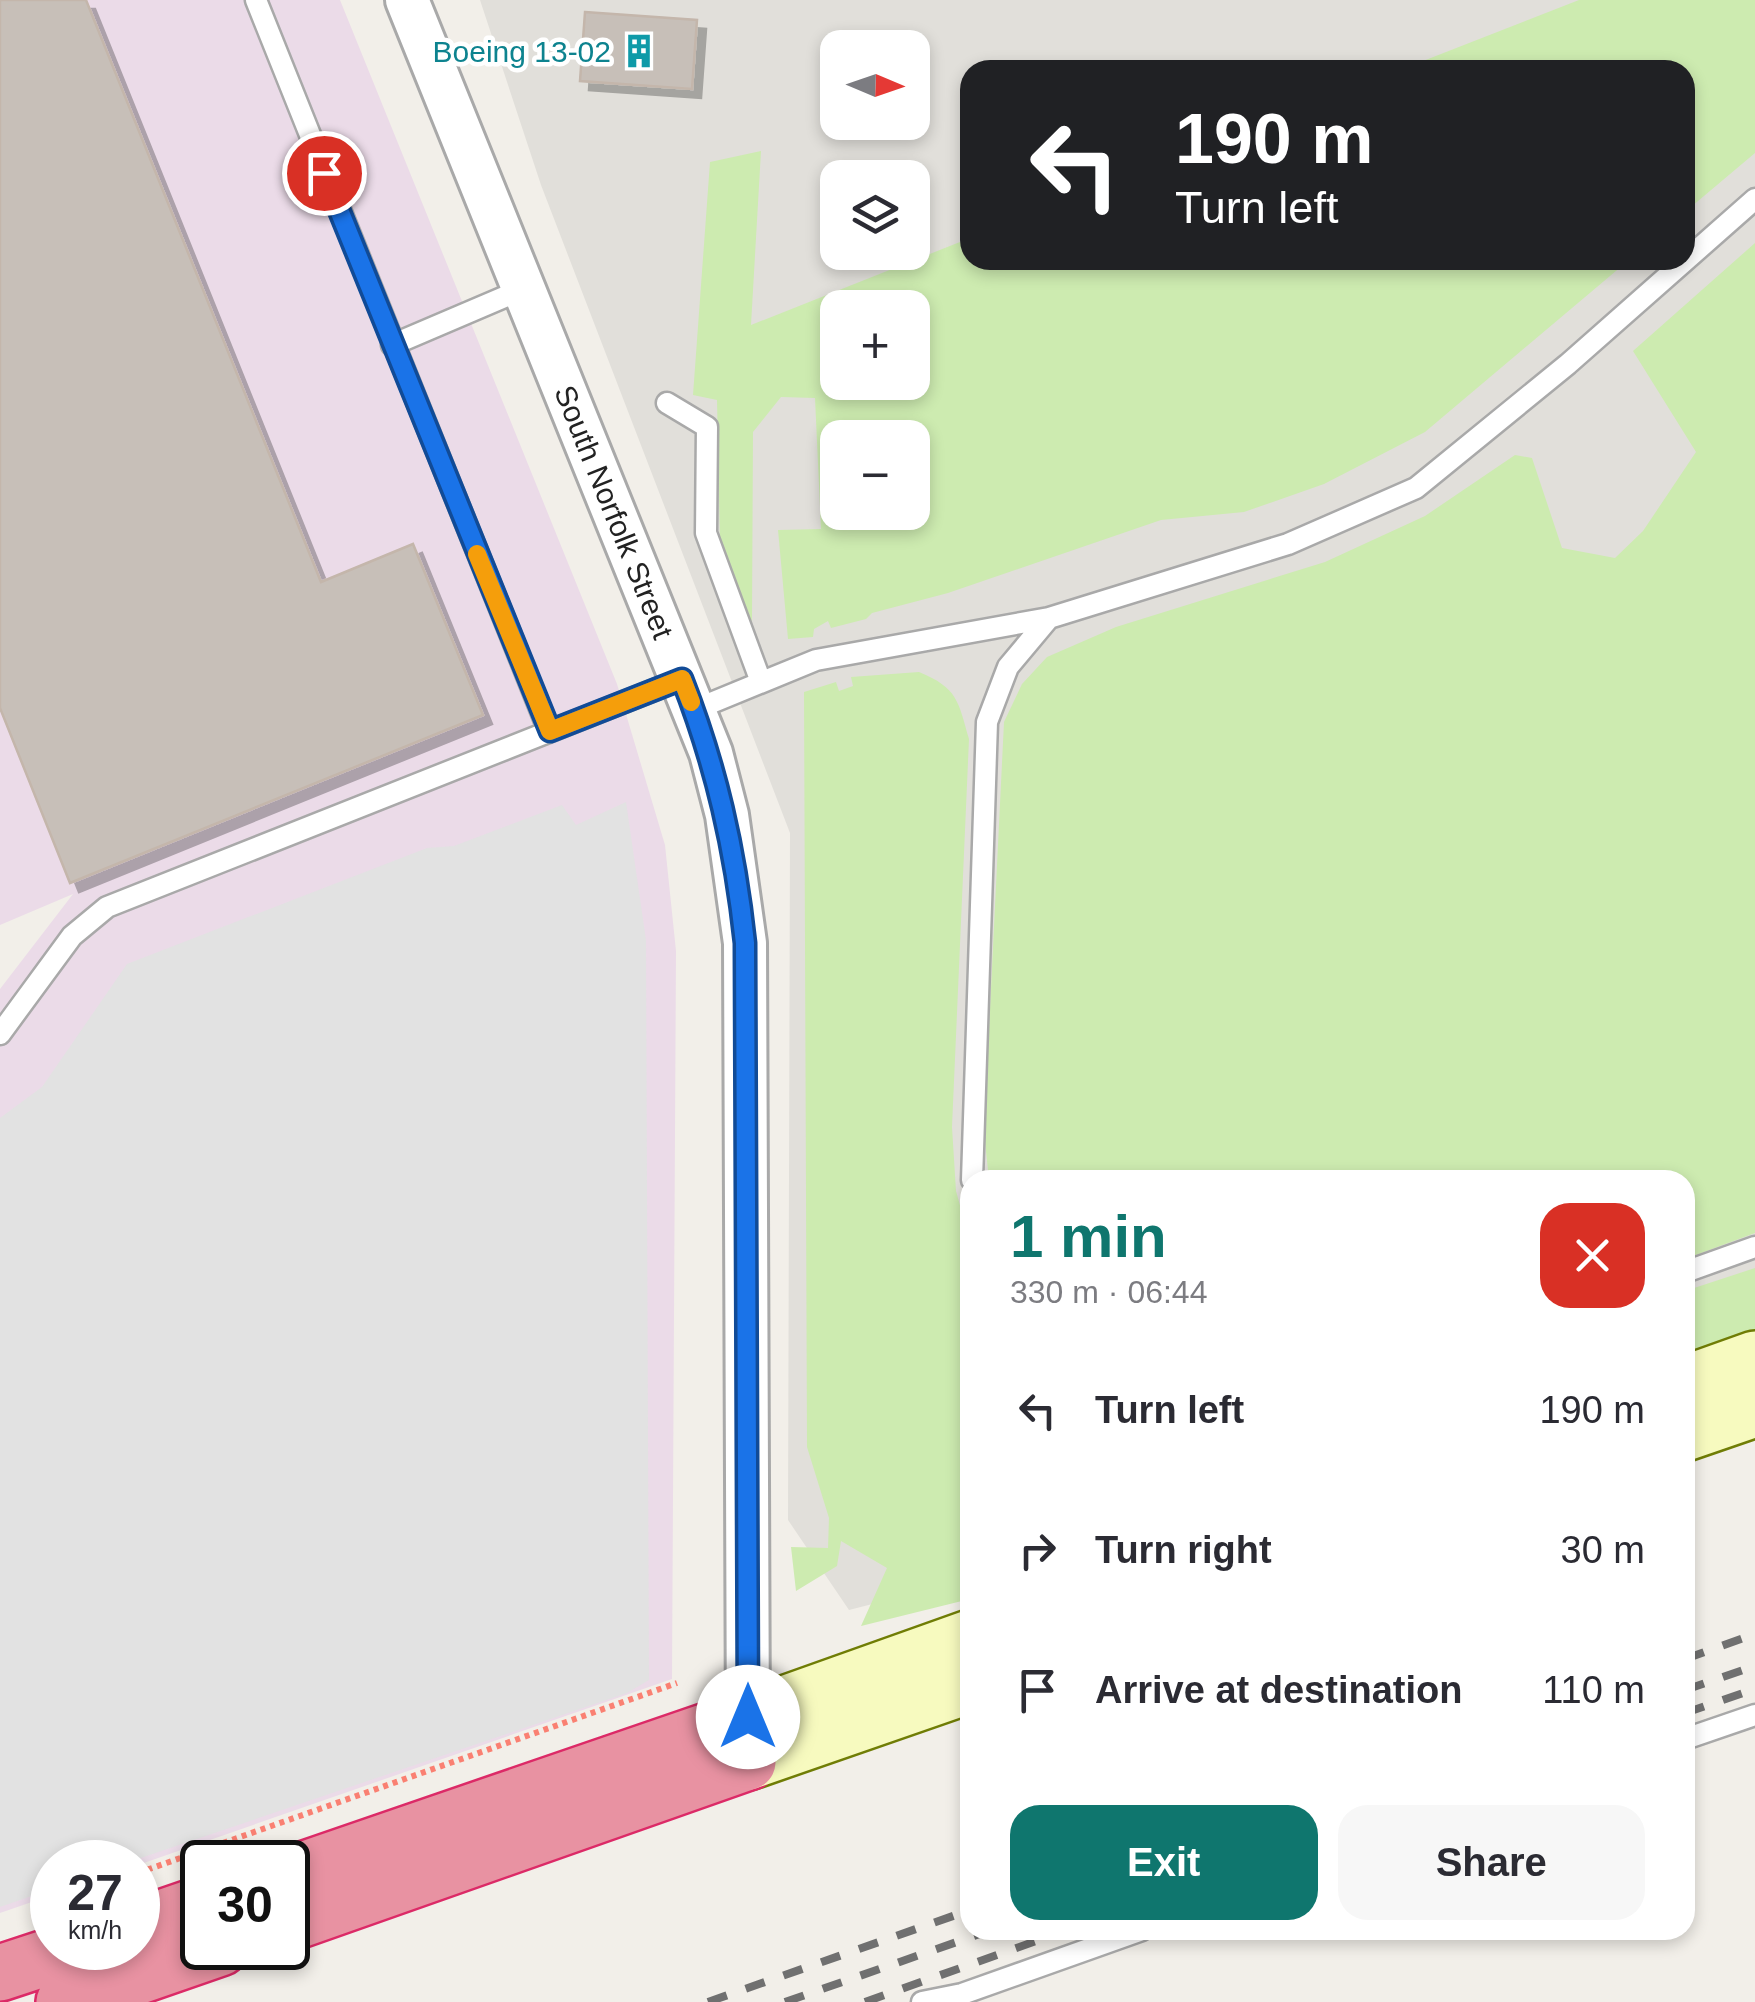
<!DOCTYPE html>
<meta charset="utf-8">
<style>
:root{--surface:#fff;--page:#f7f7f7;--text:#2b2b33;--muted:#7c7c81;--accent:#0f766e}
body{margin:0;font-family:Arial,sans-serif;background:var(--page);color:var(--text);height:100vh;display:flex;flex-direction:column;font-size:38px;white-space:nowrap}
*{box-sizing:border-box;margin:0}
p{font-size:32px;color:var(--muted)}
.icon{flex:none;width:55px;height:55px;fill:none;stroke:currentColor;stroke-width:2;stroke-linecap:round;stroke-linejoin:round}
.map{position:relative;flex:1;overflow:hidden}
.sheet{position:absolute;left:960px;top:1170px;width:735px;height:770px;display:flex;flex-direction:column;background:var(--surface);border-radius:30px;box-shadow:0 5px 15px #0003}
.sheet>*{flex:none}
.guide{position:absolute;left:960px;top:60px;width:735px;height:210px;border-radius:30px;box-shadow:0 5px 15px #0003;background:#202124;color:#fff;overflow:hidden}
.needle{width:65px;rotate:92deg}
.controls{position:absolute;left:820px;top:30px;display:grid;gap:20px}
.controls a{display:grid;place-items:center;width:110px;height:110px;border-radius:20px;background:var(--surface);box-shadow:0 5px 15px #0003;font-size:50px}
.speed{position:absolute;left:30px;top:1840px;display:flex;gap:20px;font-size:50px;font-weight:700;text-align:center}
.speed>*{display:grid;place-content:center;width:130px;height:130px;border-radius:50%;background:var(--surface);box-shadow:0 5px 15px #0003;line-height:1}
.speed small{font-size:25px;font-weight:400}
.speed .limit{border:5px solid #111;border-radius:15px;background:#fff;color:#111}
.pin{position:absolute;display:grid;place-items:center;width:85px;height:85px;color:#fff;margin:-42px;border:5px solid #fff;border-radius:50%;box-shadow:0 2px 10px #0007}
.me{position:absolute;width:110px;margin:-55px;rotate:0deg;stroke-linejoin:round;filter:drop-shadow(0 0 8px #0008)}
.turn{display:flex;align-items:center;gap:35px;height:210px;padding:0 50px;font-size:45px}
.turn .icon{width:130px;height:130px;stroke-width:2.5}
.turn b{display:block;font-size:70px;line-height:85px}
.round{display:grid;place-items:center;flex:none;width:105px;height:105px;border-radius:30px;background:var(--page)}
.summary{display:flex;align-items:center;justify-content:space-between;height:170px;padding:0 50px}
h1{font-size:60px;font-weight:700;line-height:75px;color:var(--accent)}
.action{display:flex;gap:20px;margin-top:auto;padding:20px 50px}
.action a{flex:1;height:115px;border-radius:30px;background:var(--accent);color:#fff;font-size:40px;font-weight:700;line-height:115px;text-align:center}
.action a+a{background:var(--page);color:var(--text)}
ul{padding:0;list-style:none}
li{display:flex;align-items:center;gap:30px;height:140px;padding:0 50px}
li div{flex:1}
li b{display:block;font-size:38px}
li em{font-style:normal}
.map>svg:first-child{display:block}
</style>
<div class="map">
<svg width="1755" height="2002" viewBox="0 0 1755 2002">
<defs>
<filter id="shadow"><feDropShadow dx="9" dy="9" stdDeviation="0" flood-color="#0004"/></filter>
</defs>
<rect width="100%" height="100%" fill="#f2efe9"/>
<path fill="#ebdbe8" d="M0,0h340l277,684 48,161 11,106 -4,728 -534,186 -86,-3v33l-52,18v-924l73,-95 -73,31z"/>
<path fill="#e1dfda" fill-rule="evenodd" d="M480,0h1275v1322l-70,23v-165h-715v399l-121,31 -61,-90 2,-687 -249,-648zM838,48h74v74h-74zM970,70h715v190h-715zM838,178h74v74h-74zM838,308h74v74h-74zM838,438h74v74h-74z"/>
<path fill="#cdebb0" fill-rule="evenodd" d="M1579,0h176v153l-70,59v-142h-285z
M761,151l-10,174 219,-87v22h659l-204,172 -101,52 -80,28 -83,8 -213,73 -76,20 -6,6 -35,9 -3,-7 -14,8 -1,8 -25,2 -10,-109 43,-1 -6,-131 -34,-1 -28,35 -1,190 -32,-80 -3,-142 -24,-5 17,-233zM838,308h74v74h-74zM838,438h74v74h-74z
M1755,243v990l-70,26v-79h-696l-5,-48 20,-410 18,-38 25,-27 69,-30 209,-65 100,-46 90,-61 17,3 30,90 53,10 28,-27 53,-79 -63,-101z
M919,672c39,16 39,29 50,67l-17,388 4,64 14,50v358l-109,27 26,-58 -46,-27 -4,25 -41,25 -5,-44 37,1 1,-30 -22,-71 -3,-755 32,-10 3,9 14,-5 -2,-9z
M1755,1268v65l-70,25v-67z"/>
<path fill="#e2e2e2" d="M626,802l20,138 3,740 -22,13 -498,169h-77v27l-52,18v-789l42,-31 85,-123 300,-116 27,-2 108,-41 14,20z"/>
<path fill="#c7bfb8" stroke="#c4b6ab" stroke-width="2.5" filter="url(#shadow)" d="M0,0h86l235,582 92,-38 70,171 -413,168 -70,-175z
M585,12l112,8 -5,69 -112,-8z"/>
<g fill="none" stroke-linecap="round" stroke-linejoin="round">
<g stroke="#a9a9a9" stroke-width="25">
<path id="lane" d="M256,0l293,731
M392,345l131,-56
M667,403l40,24 -1,106 55,149
M694,710l122,-50 233,-42
M0,1034l72,-98 35,-29 575,-228
M972,1180l15,-458 21,-55 41,-49 239,-74 128,-56 152,-124 187,-165
M1685,1272l70,-25
M1685,1739l70,-24
M922,2002l40,-8 180,-64"/>
</g>
<g stroke="#a9a9a9" stroke-width="48">
<path id="street" d="M407,0l304,753 16,62 18,128 3,804"/>
</g>
<g stroke="#707d05" stroke-width="60">
<path id="secondary" d="M1685,1384l70,-25
M1685,1433l70,-24
M748,1717l222,-79
M748,1762l222,-77"/>
</g>
<g stroke="#dc2a67" stroke-width="60">
<path id="highway" d="M288,1875l460,-158
M288,1924l460,-162
M138,1926l64,-22
M0,1973l76,-25
M64,2002l156,-54"/>
</g>
<path stroke="#fa8072" stroke-width="6" stroke-dasharray="5 5" stroke-linecap="butt" d="M138,1873l539,-190"/>
<use href="#lane" stroke="#fff" stroke-width="20"/>
<use href="#street" stroke="#fff" stroke-width="42"/>
<use href="#secondary" stroke="#f7fabf" stroke-width="55"/>
<use href="#highway" stroke="#e892a2" stroke-width="55"/>
<path stroke="#707070" stroke-width="8" stroke-dasharray="20 20" stroke-linecap="butt" d="M1685,1659l70,-25
M1685,1690l70,-24
M1685,1713l70,-24
M708,2002l262,-92
M785,2002l206,-72
M865,2002l202,-72"/>
</g>
<g fill="none" stroke-linecap="round" stroke-linejoin="round">
<g stroke="#114b97" stroke-width="25">
<path id="route" d="M324,173l226,558 132,-52c34,87 53,170 63,264l3,774"/>
</g>
<use href="#route" stroke="#1a73e8" stroke-width="18"/>
<path stroke="#f59e0b" stroke-width="18" d="M477,554l73,177 132,-52 9,23"/>
</g>
<defs>
<g id="building-bare" transform="scale(2.7)"><path d="M-4-6H4V6H1V3H-1V6H-4ZM-2.5-4.3h1.7v1.8h-1.7ZM.8-4.3h1.7v1.8H.8ZM-2.5-1h1.7V.8h-1.7ZM.8-1h1.7V.8H.8Z" fill="#0f9aa8" stroke="#fff" stroke-width="2.5" paint-order="stroke"/></g>
</defs>
<g fill-rule="evenodd">
<use href="#building-bare" x="639" y="51"/>
</g>
<g text-anchor="middle" dominant-baseline="central" stroke-width="9" stroke-linejoin="round" paint-order="stroke">
<g font-size="30" fill="#0d838f" stroke="#fff" text-anchor="end">
<text x="611" y="51">Boeing 13-02</text>
</g>
<g font-size="30" fill="#222" stroke="#fff">
<text transform="translate(614 512) rotate(68)">South Norfolk Street</text>
</g>
</g>
</svg>
<div class="controls">
<a><svg class="needle" viewBox="-14 -14 28 28"><path d="M0-13l5 13h-10z" fill="#e53935"/><path d="M0 13l5-13h-10z" fill="#7c7c81"/></svg></a>
<a><svg class="icon" aria-label="layers" viewBox="0 0 24 24"><path d="M12 4l9 5-9 5-9-5zM3 14l9 5 9-5"/></svg></a>
<a>+</a>
<a>−</a>
</div>
<div class="speed"><div>27<small>km/h</small></div><div class="limit">30</div></div>
<div class="pin" style="left:324px;top:173px;background:#d93025"><svg class="icon" aria-label="arrive" viewBox="0 0 24 24"><path d="M6 21V4h12l-3 4 3 4H6"/></svg></div>
<svg class="me" style="left:748px;top:1717px" viewBox="-20 -20 40 40"><circle r="19" fill="#fff"/><path d="M0-13L10 11 0 6-10 11z" fill="#1a73e8"/></svg>
<div class="guide">
<div class="turn"><svg class="icon" aria-label="left" viewBox="0 0 24 24"><path d="M17 20v-9H6M10 6l-5 5 5 5"/></svg><div><b>190 m</b>Turn left</div></div>
</div>
<section class="sheet">
<div class="summary"><div><h1>1 min</h1><p>330 m · 06:44</p></div><a class="round" style="background:#d93025;color:#fff"><svg class="icon" aria-label="close" viewBox="0 0 24 24"><path d="M6 6l12 12M18 6L6 18"/></svg></a></div>
<ul>
<li><svg class="icon" aria-label="left" viewBox="0 0 24 24"><path d="M17 20v-9H6M10 6l-5 5 5 5"/></svg><div><b>Turn left</b></div><em>190 m</em></li>
<li><svg class="icon" aria-label="right" viewBox="0 0 24 24"><path d="M7 20v-9h11M14 6l5 5-5 5"/></svg><div><b>Turn right</b></div><em>30 m</em></li>
<li><svg class="icon" aria-label="arrive" viewBox="0 0 24 24"><path d="M6 21V4h12l-3 4 3 4H6"/></svg><div><b>Arrive at destination</b></div><em>110 m</em></li>
</ul>
<div class="action"><a>Exit</a><a>Share</a></div>
</section>
</div>
